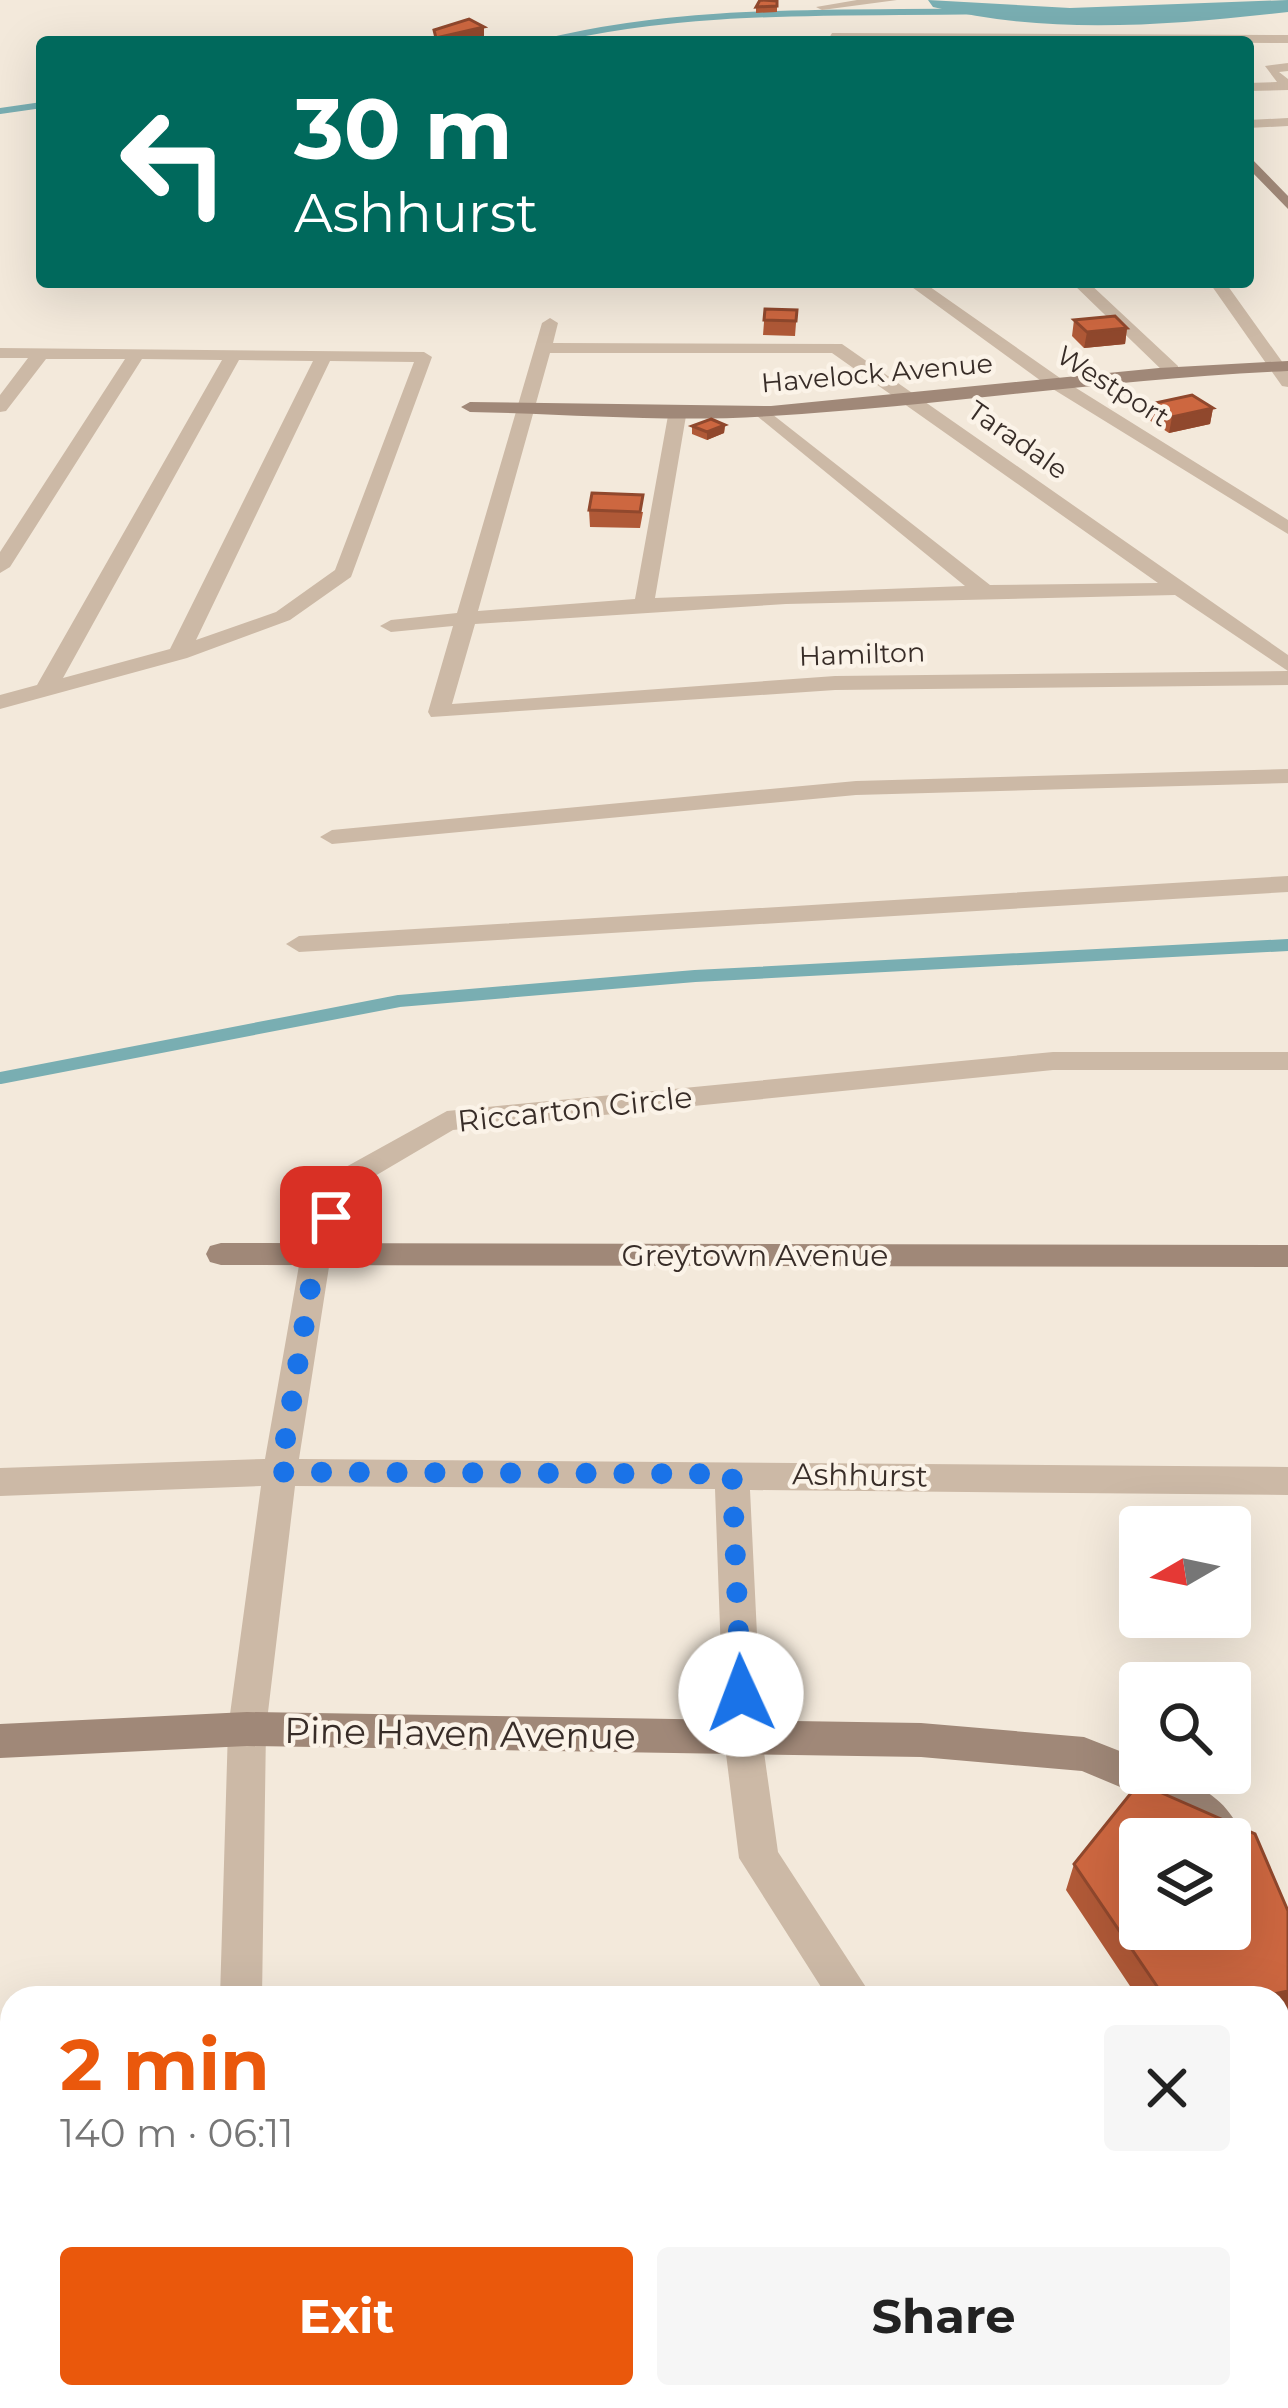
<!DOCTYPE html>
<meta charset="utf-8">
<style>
:root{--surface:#fff;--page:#f6f6f6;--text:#222;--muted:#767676;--accent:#ea580c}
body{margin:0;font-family:Montserrat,sans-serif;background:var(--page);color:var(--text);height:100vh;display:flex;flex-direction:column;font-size:45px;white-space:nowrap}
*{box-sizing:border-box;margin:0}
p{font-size:39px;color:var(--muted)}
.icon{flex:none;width:66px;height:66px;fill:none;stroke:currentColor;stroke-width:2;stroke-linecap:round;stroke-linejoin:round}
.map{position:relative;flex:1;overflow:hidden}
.details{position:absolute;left:0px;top:1986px;width:1290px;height:423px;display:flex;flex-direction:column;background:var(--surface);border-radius:36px 36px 0 0;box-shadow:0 12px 48px #0002}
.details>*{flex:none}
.banner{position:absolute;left:36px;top:36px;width:1218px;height:252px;border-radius:12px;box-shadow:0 12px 48px #0002;background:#00695c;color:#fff;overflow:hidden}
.needle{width:78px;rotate:261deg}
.buttons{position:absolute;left:1119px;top:1506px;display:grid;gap:24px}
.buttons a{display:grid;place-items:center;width:132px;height:132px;border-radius:12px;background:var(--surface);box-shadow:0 12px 48px #0002;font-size:60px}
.pin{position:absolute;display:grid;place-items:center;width:102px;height:102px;color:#fff;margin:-51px;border-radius:24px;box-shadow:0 6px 18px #0006}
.me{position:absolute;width:132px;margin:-66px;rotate:358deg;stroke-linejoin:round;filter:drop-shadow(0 0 9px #0008)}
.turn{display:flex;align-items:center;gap:42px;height:252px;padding:0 60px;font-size:54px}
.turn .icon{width:156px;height:156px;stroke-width:2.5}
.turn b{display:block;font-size:84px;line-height:102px}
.round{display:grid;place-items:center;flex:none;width:126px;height:126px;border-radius:12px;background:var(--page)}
.head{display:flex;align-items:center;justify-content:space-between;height:204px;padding:0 60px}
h1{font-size:72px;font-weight:700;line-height:90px;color:var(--accent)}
.primary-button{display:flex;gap:24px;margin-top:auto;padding:24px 60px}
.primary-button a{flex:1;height:138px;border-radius:12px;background:var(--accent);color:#fff;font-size:48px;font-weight:700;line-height:138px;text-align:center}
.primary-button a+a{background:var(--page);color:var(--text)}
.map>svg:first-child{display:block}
</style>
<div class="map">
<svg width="1288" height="2408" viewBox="0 0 1288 2408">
<rect width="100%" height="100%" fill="#f3e9db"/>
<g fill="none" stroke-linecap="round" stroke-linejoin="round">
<path stroke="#79aeb2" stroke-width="6" d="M544,42c143,-36 299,-28 446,-31
M0,111l42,-6"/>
<path stroke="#79aeb2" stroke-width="12" d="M0,1078l399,-77 296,-25 593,-31"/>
<path fill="#79aeb2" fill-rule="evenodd" d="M928,0l142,8 218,-8v12c-120,13 -236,24 -355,-5z"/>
<path fill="#ccb9a6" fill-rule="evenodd" d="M857,0h40l-75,10 -6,-3z
M832,33l456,2v8l-460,-3z
M1288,63v8l-9,1 9,7v11l-40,1v-8l29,-1 -12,-16z
M1288,118v8l-40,2v-8z
M905,282h18l137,96 228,142v14l-240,-148z
M1071,282h17l90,84v8h-12z
M1209,282h16l63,88v17l-6,-1z
M550,318l8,5 -5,20 289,1 446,311v30l-453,5 -404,27 -3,-5 25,-86 -62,6 -11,-6 11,-6 66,-7 85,-290zM550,353h282l326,230 -168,2 -227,-178 -6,1v8l208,170 -310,12 32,-188 -9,-5 -9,5 -34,189 -157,12zM1175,595l113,76 -453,5 -383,28 23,-80 311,-20z
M0,348l424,4 8,5 -81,220 -61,43 -103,38 -187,51v-14l37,-10 185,-325 -80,-1 -132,208 -10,6v-21l125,-193h-79l-40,52 -6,1v-17l28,-37h-28zM239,360l74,1 -143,288 -107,29zM330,361l84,1 -79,208 -59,42 -80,28z
M1288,769v14l-432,12 -524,49 -12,-7 12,-7 524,-49z
M1288,876v16l-989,60 -13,-8 13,-8z
M1053,1052h235v18h-235l-600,60 -95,56 -27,68 -32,205 989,8v28l-538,-5 12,248 16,114 95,146h-45l-89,-140 -15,-120 -9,-249 -420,-3 -29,243 -4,269h-42l8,-269 33,-243 -261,10v-28l265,-9 36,-205 29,-74 5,-7 112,-62z
M12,2051v44l-12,1v-44z
M221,2397h48v11h-48z
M614,2397h48l4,11h-48z
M1038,2397h48l3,11h-48z"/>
<path fill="#a08878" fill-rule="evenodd" d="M1248,155l40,41v13l-40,-41z
M1288,361v10c-173,7 -344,35 -517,45 -101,7 -201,-2 -301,-4l-9,-5 9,-5 301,4 388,-38z
M221,1243l1067,2v22l-1067,-2 -11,-3 -4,-8 4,-8z
M247,1712l674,11 163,14 56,22v14c37,0 81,17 98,54l-8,14 -27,-2 -47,-37 -74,-31 -161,-14 -674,-11 -247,12v-34z"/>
</g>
<path fill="#b05937" d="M777,1v11l-21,1v-6z
M765,309l32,1 -2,26 -32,-1z
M1074,320l53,8 -2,16 -41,4 -12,-12z
M1151,404l62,4 -3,16 -41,9 -20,-13z
M725,425l-1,8 -17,7 -15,-6v-8z
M589,510l54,2 -3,16 -50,-1z
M1074,1864l214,47v101l-10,3v-17h-140l-72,-108z"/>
<path fill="#90482d" d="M484,27v12l-11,3h-37v-4z
M1127,328l-2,16 -41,4 3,-16z
M1213,408l-3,16 -41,9 3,-16z
M725,425l-1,8 -17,7v-8z
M1288,1991v21l-10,3v-17h-24z"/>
<path fill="#cd6740" stroke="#90482d" stroke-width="3" fill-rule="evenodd" d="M760,0l17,1v5l-21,1z
M469,19l15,8 -48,11 -2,-8z
M765,309l32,1 -1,11 -32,-1z
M1115,316l12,12 -40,4 -13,-12z
M1192,395l21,13 -41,9 -21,-13z
M711,419l14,6 -18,7 -15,-6z
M592,493l51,2 -3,17 -51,-2z
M1139,1783l116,51 33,77v80l-34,7h-89l-91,-134zM1140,1839h90v90h-90z"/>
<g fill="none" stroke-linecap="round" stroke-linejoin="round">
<path stroke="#1a73e8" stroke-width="21" stroke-dasharray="0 37.8" d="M331,1217l-15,37 -36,218 452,2 9,220"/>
</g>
<g text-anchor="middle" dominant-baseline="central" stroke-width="9" stroke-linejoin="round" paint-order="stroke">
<g font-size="27" fill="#382d28" stroke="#fbf3e8">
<text transform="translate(877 373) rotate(-5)">Havelock Avenue</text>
<text transform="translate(1113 386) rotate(32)">Westport</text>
<text transform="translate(1018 440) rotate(35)">Taradale</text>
<text transform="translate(862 654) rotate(-2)">Hamilton</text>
</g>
<g font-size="30" fill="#382d28" stroke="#fbf3e8">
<text transform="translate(575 1109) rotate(-6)">Riccarton Circle</text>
<text x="755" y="1255">Greytown Avenue</text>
<text transform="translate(860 1475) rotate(1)">Ashhurst</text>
</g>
<g font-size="36" fill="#382d28" stroke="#fbf3e8">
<text transform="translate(460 1733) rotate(1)">Pine Haven Avenue</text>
</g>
</g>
</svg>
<div class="buttons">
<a><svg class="needle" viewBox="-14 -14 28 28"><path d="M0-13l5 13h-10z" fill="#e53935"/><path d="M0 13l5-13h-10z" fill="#767676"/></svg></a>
<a><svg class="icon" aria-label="search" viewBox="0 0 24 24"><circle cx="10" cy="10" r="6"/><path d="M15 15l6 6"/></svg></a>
<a><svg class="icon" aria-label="layers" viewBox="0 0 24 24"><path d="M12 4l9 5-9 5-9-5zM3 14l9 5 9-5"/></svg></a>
</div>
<div class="pin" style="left:331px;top:1217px;background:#d93025"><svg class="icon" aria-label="arrive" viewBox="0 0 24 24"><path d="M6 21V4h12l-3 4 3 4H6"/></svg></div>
<svg class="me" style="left:741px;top:1694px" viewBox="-20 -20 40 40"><circle r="19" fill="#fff"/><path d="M0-13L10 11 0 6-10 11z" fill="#1a73e8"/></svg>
<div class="banner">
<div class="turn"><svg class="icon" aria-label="left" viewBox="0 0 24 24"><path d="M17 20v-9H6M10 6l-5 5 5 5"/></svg><div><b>30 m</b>Ashhurst</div></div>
</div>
<section class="details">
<div class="head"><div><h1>2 min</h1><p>140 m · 06:11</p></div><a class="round"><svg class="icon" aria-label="close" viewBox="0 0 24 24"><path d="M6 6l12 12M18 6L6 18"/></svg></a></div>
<div class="primary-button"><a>Exit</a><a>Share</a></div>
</section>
</div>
